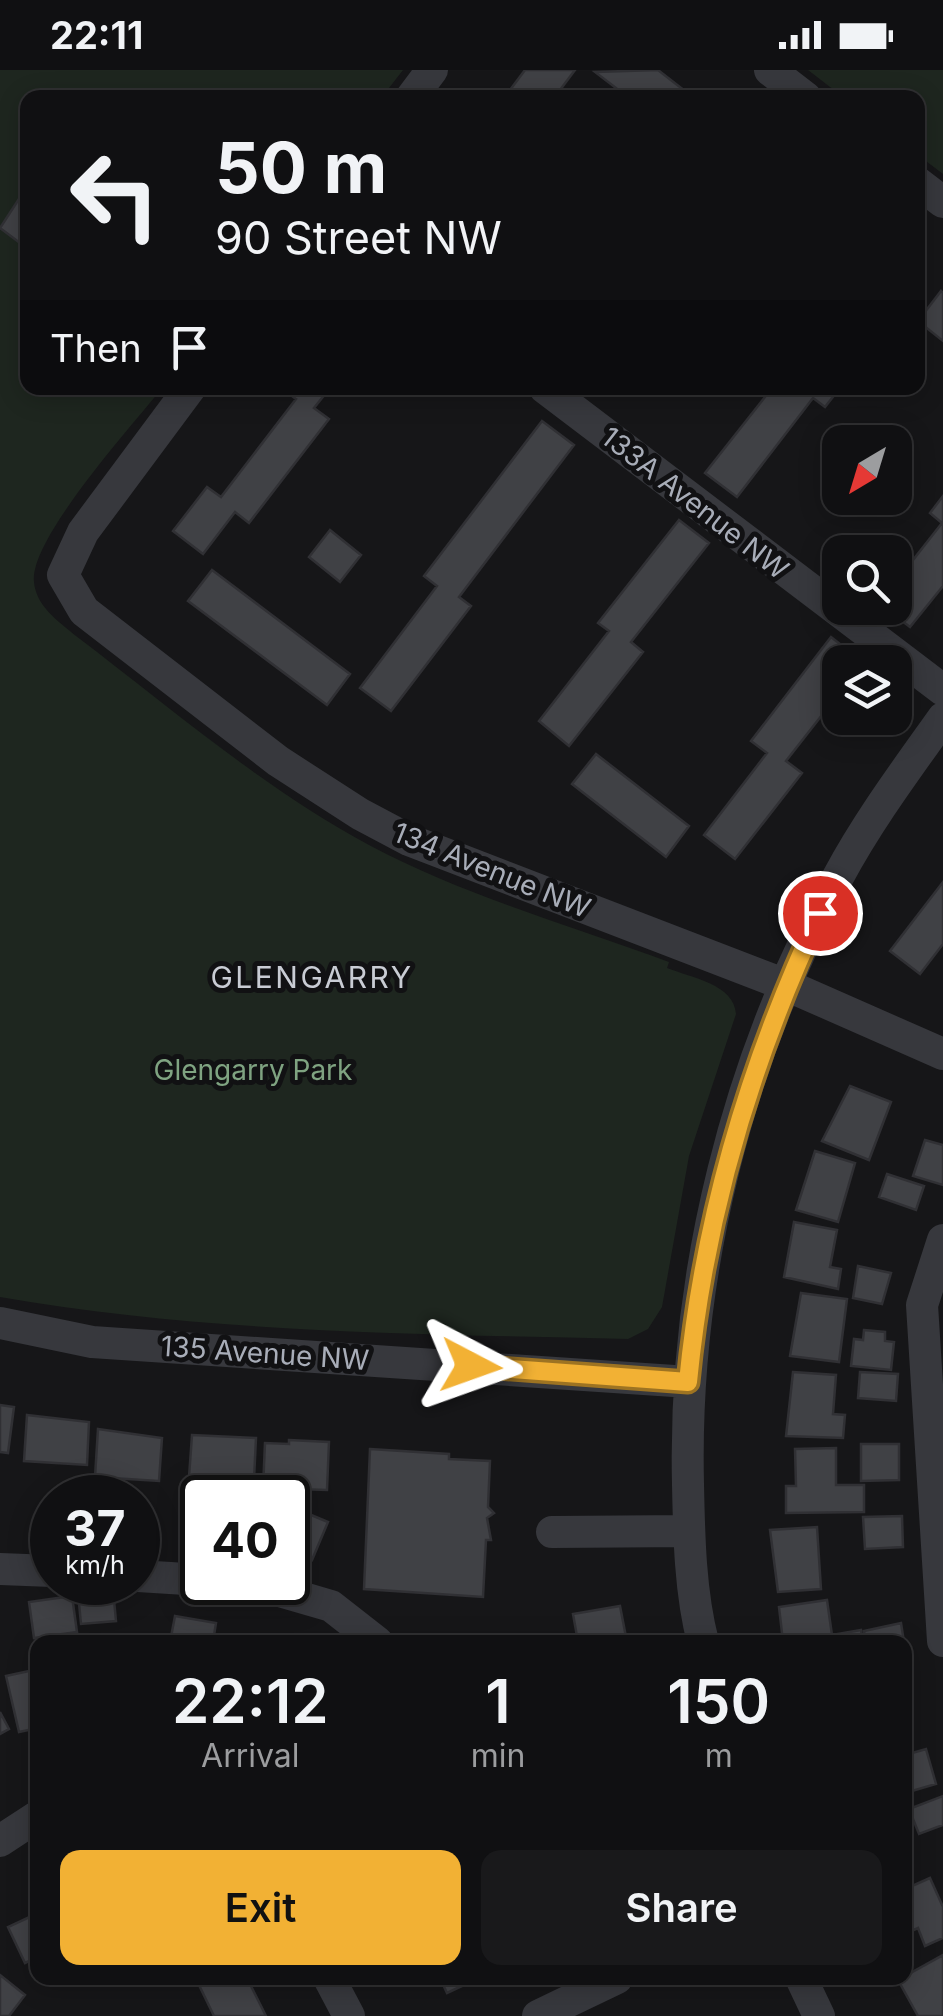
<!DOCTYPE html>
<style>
:root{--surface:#101012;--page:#19191b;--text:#f1f3f6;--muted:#9c9d9f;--line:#303032;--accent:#f2b134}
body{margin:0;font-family:Inter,sans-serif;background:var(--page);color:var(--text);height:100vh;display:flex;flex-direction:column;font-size:38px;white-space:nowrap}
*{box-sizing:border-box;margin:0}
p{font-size:32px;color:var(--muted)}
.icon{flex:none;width:55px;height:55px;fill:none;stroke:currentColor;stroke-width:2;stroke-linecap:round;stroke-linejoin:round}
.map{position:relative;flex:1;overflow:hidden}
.panel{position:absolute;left:30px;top:1565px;width:882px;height:350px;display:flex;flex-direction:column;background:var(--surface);border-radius:20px;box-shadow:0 5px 25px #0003,0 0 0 2px var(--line)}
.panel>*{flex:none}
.top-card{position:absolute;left:20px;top:20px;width:905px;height:305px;border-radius:20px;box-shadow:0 5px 25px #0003,0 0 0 2px var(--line);background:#101012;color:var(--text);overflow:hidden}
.needle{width:65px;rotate:218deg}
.tools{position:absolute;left:822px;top:355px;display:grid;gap:20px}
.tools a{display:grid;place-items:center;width:90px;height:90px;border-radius:20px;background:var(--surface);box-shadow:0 5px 25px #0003,0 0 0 2px var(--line);font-size:50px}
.speed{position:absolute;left:30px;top:1405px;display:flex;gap:20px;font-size:50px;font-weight:700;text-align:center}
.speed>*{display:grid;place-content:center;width:130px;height:130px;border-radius:50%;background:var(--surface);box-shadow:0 5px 25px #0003,0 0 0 2px var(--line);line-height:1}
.speed small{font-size:25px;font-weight:400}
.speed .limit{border:5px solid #111;border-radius:15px;background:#fff;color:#111}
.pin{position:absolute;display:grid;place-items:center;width:85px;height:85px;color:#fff;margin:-42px;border:5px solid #fff;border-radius:50%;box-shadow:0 2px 10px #0007}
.me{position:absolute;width:110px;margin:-55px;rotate:94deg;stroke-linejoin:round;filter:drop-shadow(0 0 8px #0008)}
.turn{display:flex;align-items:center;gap:35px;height:210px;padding:0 30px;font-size:45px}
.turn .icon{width:130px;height:130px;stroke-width:2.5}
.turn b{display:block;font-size:70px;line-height:85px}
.then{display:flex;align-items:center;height:95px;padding:0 30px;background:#0003;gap:20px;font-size:38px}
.eta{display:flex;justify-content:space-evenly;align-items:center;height:170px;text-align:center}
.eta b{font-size:60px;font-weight:600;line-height:70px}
.primary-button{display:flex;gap:20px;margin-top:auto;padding:20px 30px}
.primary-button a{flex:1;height:115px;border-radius:20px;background:var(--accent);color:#111;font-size:40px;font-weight:600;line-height:115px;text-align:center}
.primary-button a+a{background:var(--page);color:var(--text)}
.status{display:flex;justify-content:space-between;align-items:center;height:70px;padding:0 50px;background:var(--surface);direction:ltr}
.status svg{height:28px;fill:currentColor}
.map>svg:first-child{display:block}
</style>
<div class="status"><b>22:11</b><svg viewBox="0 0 49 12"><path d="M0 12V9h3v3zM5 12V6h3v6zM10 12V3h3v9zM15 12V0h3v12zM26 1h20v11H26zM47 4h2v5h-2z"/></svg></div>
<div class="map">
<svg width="943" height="1946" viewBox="0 0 943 1946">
<rect width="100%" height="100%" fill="#161618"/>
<path fill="#1e261f" d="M0,0h403l-21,27 -354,1v290h134c-29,37 -133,151 -128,194 2,24 24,39 42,54 95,72 187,152 293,209 93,50 201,80 300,117l-2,6c25,10 67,16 69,46l-47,142 -27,151 -14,22 -20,10c-208,-5 -422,-6 -628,-42z
M808,0h135v104l-25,-19v-57l-75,-1z"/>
<path fill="#404145" stroke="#303034" stroke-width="2.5" d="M525,0h50l-21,28h-50z
M658,0l36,28h-65l-34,-26z
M28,115v64l-28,-21z
M941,221l2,2v48l-25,-20z
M281,318h49l-16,20 15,11 -80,104 -14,-11 -32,42 -30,-23 34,-44 14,10 75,-98z
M772,318h68l-15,19 -12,-9 -76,99 -32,-24z
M542,351l32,24 -115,152 12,9 -80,105 -31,-23 77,-102 -13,-10z
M943,426v90l-33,41 -25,-19h10v-25l47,-60 -12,-10z
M679,450l30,23 -78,99 12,10 -74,94 -30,-25 70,-90 -11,-8z
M330,460l31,25 -21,27 -31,-25z
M212,500l138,104 -23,31 -139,-104z
M831,567l32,25h-23v30l-54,69 16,12 -67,86 -31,-24 63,-82 -16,-12z
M596,684l93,72 -23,31 -94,-73z
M943,812v62l-23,30 -30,-23z
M850,1016l41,16 -22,58 -47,-19z
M925,1070l18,5v40l-30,-9z
M815,1081l40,12 -17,59 -42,-12z
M887,1104l37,12 -8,24 -37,-13z
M794,1152l43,8 -7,37 11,2 -3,20 -54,-12z
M858,1196l33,7 -9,31 -29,-6z
M801,1223l46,6 -8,63 -49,-6z
M864,1260l21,2v9l9,1 -3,28 -40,-4 3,-27 9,1z
M793,1302l43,3 -3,39 12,1 -2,23 -57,-2z
M860,1302l38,2 -2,27 -38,-3z
M0,1335l14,2 -6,46 -8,-1z
M27,1345l62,7 -2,43 -63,-4z
M98,1359l64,9 -3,43 -64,-4z
M192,1365l64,3 -2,42 -65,-3z
M289,1370l40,2 -2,48 -64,-2 2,-45 24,1z
M861,1374h38v36l-38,1z
M836,1378v37h28v27l-78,1v-27h10l-1,-37z
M370,1379l79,5v5l41,2 -2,46 6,6 -7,5 4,22h-5l-3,57 -119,-8z
M51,1440h1v40h-4z
M304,1442l24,10 -16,38 -24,-10z
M902,1446l1,31 -38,2 -2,-32z
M817,1457l4,62 -43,3 -8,-62z
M193,1479l9,1v16l-11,-1z
M113,1519l3,32 -35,3 -3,-31z
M72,1526l5,36 -43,6 -5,-36z
M827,1530l5,35 29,-5 2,12h-80l-4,-35z
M620,1536l7,36h-49l-5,-28z
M175,1546l41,7 -3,19h-43z
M901,1553l3,19h-38l-2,-11z
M38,1599v59l-19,4 -13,-56z
M0,1642l9,17 -9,5z
M926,1679l10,35 -31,9v-38z
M943,1726v29l-24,9 -10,-25z
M930,1808l13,29v31l-18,8 -7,-18 -13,6v-45z
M38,1843v44l-13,6 -17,-36z
M943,1885v61h-25l-20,-36z
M0,1905l25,20 -16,21h-9z
M208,1908h39l19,38h-52l-16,-33z
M440,1908h39l-32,15z"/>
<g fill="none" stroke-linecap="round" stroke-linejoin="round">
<path stroke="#37383d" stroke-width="32" d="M770,0l36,28
M411,28l21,-28
M918,113l25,19
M190,318l-107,144 -20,43 21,36 194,150 82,53 49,26 377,145 157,69
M545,318l398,302
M943,1170l-21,65 21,336
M0,1253l92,19 597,40
M552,1462l137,-1
M0,1499l52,2
M138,1506l64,4
M249,1512l82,24 46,36
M703,1572c-13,-50 -14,-107 -15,-158 -5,-208 49,-425 150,-607 30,-56 68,-107 105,-159
M0,1771l38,-25
M329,1908l20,38
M801,1908l18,38
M538,1946l79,-38"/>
</g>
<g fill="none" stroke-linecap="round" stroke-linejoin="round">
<g stroke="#9d7322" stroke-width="25">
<path id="route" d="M471,1296l217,16c16,-165 62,-320 132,-469"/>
</g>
<use href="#route" stroke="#f2b134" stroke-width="18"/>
</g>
<g text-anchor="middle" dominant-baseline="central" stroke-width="10" stroke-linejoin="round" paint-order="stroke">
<g font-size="28" fill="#a8adb8" stroke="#111113">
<text transform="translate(695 433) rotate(38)">133A Avenue NW</text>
<text transform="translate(492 800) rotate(22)">134 Avenue NW</text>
<text transform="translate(265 1283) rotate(4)">135 Avenue NW</text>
</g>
<g font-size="28" fill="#7fa381" stroke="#111113">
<text x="253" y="1000">Glengarry Park</text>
</g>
<g font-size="30" letter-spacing="2.5" fill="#c9ccd4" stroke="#111113">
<text x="312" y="907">GLENGARRY</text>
</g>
</g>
</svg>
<div class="tools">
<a><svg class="needle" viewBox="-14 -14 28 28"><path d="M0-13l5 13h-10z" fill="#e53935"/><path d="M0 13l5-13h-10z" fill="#9c9d9f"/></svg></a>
<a><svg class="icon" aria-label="search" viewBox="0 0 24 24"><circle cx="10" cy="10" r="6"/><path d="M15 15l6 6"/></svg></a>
<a><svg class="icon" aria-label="layers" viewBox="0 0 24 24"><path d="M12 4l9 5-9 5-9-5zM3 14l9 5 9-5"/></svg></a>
</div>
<div class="speed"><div>37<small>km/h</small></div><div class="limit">40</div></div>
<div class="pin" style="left:820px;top:843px;background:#d93025"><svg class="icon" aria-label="arrive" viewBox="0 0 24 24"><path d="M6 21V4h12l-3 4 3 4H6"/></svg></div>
<svg class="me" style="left:471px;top:1296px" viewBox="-20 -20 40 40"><path d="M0-17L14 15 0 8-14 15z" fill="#f2b134" stroke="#fff" stroke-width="4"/></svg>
<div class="top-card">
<div class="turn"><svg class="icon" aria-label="left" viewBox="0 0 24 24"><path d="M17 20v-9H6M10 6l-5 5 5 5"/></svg><div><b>50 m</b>90 Street NW</div></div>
<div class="then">Then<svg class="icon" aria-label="arrive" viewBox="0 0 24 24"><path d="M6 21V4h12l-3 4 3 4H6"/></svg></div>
</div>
<section class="panel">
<div class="eta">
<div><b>22:12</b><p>Arrival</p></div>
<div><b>1</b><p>min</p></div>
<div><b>150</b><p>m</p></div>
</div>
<div class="primary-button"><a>Exit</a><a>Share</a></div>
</section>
</div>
